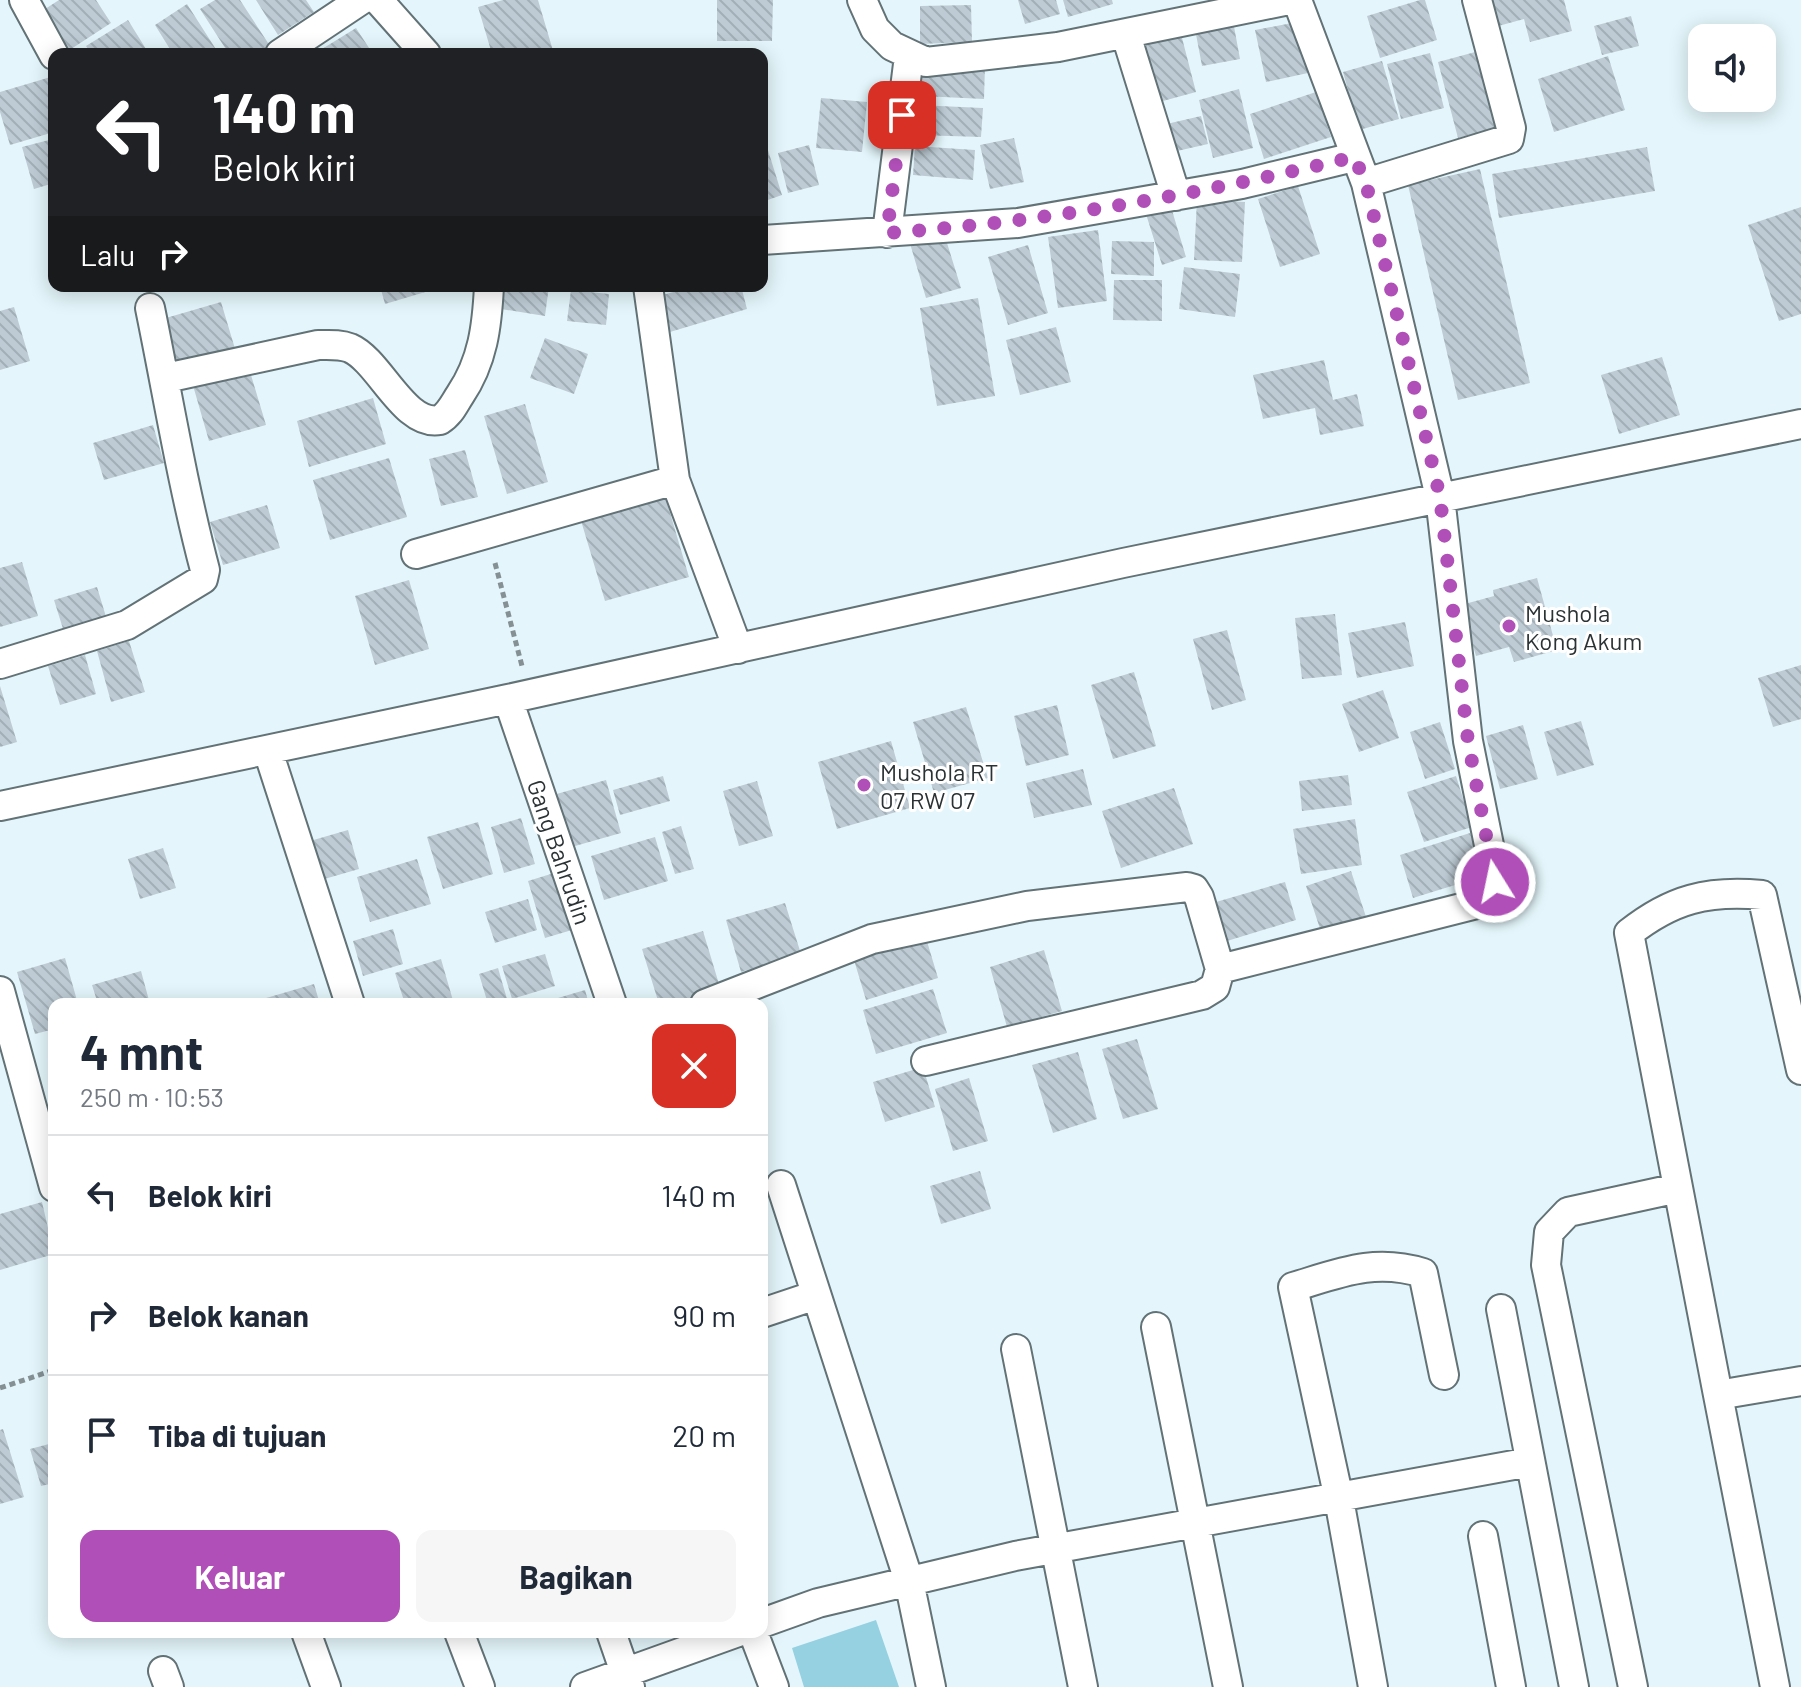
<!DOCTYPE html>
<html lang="id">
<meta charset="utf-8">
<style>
:root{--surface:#fff;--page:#f6f6f7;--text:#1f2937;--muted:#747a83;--line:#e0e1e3;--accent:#b04fb7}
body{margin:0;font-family:Barlow,sans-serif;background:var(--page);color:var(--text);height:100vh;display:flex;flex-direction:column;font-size:30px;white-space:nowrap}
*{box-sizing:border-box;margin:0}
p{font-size:26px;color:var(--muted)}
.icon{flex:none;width:44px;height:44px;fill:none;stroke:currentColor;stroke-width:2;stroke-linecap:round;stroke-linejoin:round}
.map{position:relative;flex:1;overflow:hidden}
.drawer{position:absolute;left:48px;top:998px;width:720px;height:640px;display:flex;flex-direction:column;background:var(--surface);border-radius:16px;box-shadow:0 4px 20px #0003}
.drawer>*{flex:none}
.top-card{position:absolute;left:48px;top:48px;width:720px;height:244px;border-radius:16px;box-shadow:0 4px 20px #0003;background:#202124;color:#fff;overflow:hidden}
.buttons{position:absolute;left:1688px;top:24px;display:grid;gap:16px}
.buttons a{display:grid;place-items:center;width:88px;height:88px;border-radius:16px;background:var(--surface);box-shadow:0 4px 20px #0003;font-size:40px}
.pin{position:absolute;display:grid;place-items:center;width:68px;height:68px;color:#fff;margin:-34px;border-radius:16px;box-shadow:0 4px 12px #0006}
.me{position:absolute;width:88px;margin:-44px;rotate:350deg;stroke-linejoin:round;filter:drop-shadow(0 0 6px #0008)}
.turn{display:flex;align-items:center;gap:28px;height:168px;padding:0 32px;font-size:36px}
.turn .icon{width:104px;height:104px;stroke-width:2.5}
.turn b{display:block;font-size:56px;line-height:68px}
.then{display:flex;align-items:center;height:76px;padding:0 32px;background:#0003;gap:16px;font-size:30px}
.round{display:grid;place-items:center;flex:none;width:84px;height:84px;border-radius:16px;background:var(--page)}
.head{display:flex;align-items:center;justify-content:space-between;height:136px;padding:0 32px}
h1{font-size:48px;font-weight:700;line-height:60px}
.cta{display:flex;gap:16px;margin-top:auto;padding:16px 32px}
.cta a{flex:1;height:92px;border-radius:16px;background:var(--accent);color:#fff;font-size:32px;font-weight:700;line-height:92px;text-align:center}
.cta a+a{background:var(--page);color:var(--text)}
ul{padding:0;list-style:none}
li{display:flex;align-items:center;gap:24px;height:120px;padding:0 32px;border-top:2px solid var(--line)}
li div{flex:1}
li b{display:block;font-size:30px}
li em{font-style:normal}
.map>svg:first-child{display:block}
</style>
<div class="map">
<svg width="1801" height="1687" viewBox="0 0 1801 1687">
<defs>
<pattern id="building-back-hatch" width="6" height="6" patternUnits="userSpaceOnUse" patternTransform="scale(2)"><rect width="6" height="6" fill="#becbd4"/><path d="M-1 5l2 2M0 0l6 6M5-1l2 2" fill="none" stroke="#a3afb7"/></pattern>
</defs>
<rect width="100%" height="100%" fill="#e4f6fb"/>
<path fill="#96d1e1" d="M876,1620l23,67h-95l-12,-39z"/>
<path fill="url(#building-back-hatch)" d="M59,0h37l15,23 -43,28 -26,-40z
M215,0h25l30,46 -12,8h-29l-29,-45z
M256,0h50l8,12 -36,23z
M503,0h35l16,54h-62l-14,-47z
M717,0h56l-1,41h-55z
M1018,0h38l4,14 -35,10z
M1063,0h49l1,4 -45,13z
M1420,0h5l12,40 -57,18 -13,-42z
M1483,0h81l8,31 -42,11 -6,-23 -33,9z
M187,4l32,50h-46l-18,-29z
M971,5l1,37 -52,2v-38z
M1631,16l8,30 -37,9 -8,-29z
M128,20l18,29 -8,5h-47l-5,-8z
M1233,21l7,38 -38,7 -7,-37z
M1297,22l11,51 -42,9 -11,-52z
M356,28l17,26h-59z
M1181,34l15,58 -44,12 -15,-59z
M1479,51l20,76 -41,11 -20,-76z
M1430,53l14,55 -43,11 -14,-55z
M1608,56l17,54 -71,22 -16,-53z
M1382,61l17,58 -40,11 -16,-58z
M922,63l63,3 -1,33 -62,-3z
M54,76v56l-44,13 -10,-33v-20z
M1239,89l14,59 -40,10 -14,-58z
M1316,92l15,45 -67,22 -14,-45z
M821,98l46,4 -5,50 -46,-4z
M918,105l65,3 -2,29 -64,-2z
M1201,116l7,28 -44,10 -6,-28z
M762,131l20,64 -20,7z
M1014,138l10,44 -34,7 -10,-44z
M49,140l5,18v25l-20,6 -12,-42z
M809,145l10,40 -31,8 -10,-40z
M915,146l60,4 -2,30 -60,-5z
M1647,147l8,44 -156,27 -7,-44z
M1480,169l50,214 -72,17 -50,-215z
M1298,186l22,68 -40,13 -22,-68z
M1197,199l48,3 -3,60 -48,-2z
M1171,207l15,50 -24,8 -16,-51z
M1801,207v107l-22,7 -31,-96z
M943,230l18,58 -35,10 -17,-58z
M1098,230l9,71 -49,7 -10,-71z
M1112,241l42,1v34l-43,-2z
M1028,245l20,68 -40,12 -20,-68z
M1184,267l56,7 -5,43 -56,-8z
M1114,280h48v41l-49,-1z
M380,286h62v1l-57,17z
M504,286h45l-4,30 -44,-7z
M695,286h46l6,23 -77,23 -11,-36z
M571,290l38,4 -3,31 -39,-4z
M978,298l17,98 -58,10 -17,-98z
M221,302l15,50 -62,18 -15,-50z
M14,307l16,54 -30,9v-59z
M1056,327l15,55 -51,13 -14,-55z
M545,338l43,16 -14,40 -44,-16z
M1662,357l18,58 -61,19 -18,-59z
M1324,360l9,40 24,-6 7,32 -44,9 -5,-27 -52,11 -10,-44z
M248,365l18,60 -57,16 -17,-59z
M373,398l13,46 -77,23 -12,-46z
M525,404l23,78 -41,12 -23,-78z
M153,425l11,38 -60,17 -11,-37z
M465,450l13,47 -37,9 -12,-47z
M389,458l18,59 -77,23 -17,-60z
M663,489l26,88 -84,24 -26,-87z
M267,505l13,43 -57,17 -13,-43z
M22,562l16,54 -38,11v-59z
M1537,578l20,72 -43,12 -5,-15 -33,9 -15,-51 33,-9 -1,-6z
M409,580l20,69 -54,16 -20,-69z
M97,587l10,33 -43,12 -10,-32z
M1335,614l7,61 -40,4 -7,-61z
M1405,622l9,44 -57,12 -9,-45z
M1227,630l19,70 -34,10 -19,-71z
M129,641l16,51 -34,10 -14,-51z
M85,655l11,39 -36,11 -12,-39z
M1801,665v54l-28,8 -15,-49z
M1134,672l22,74 -43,13 -22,-74z
M0,686l17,56 -17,5z
M1383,690l16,48 -40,14 -17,-48z
M1057,705l12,50 -43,11 -12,-50z
M966,707l22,71 -54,15 -21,-71z
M1581,721l13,44 -37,11 -13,-44z
M1440,722l15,47 -30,10 -15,-47z
M1523,725l15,54 -38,10 -14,-53z
M891,741l19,67 -73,21 -19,-67z
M1083,769l9,36 -58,13 -8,-35z
M1348,775l4,30 -50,6 -3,-30z
M663,776l7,25 -50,14 -7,-25z
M1456,776l16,51 -48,15 -17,-50z
M606,780l15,53 -53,15 -15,-53z
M757,781l16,55 -34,10 -16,-55z
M1174,788l19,56 -72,24 -19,-57z
M521,818l14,46 -31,9 -13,-46z
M1355,819l7,46 -61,9 -8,-45z
M478,822l15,52 -50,15 -16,-52z
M681,826l13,43 -19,5 -13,-42z
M348,830l11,39 -38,11 -11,-39z
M1470,833l14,43 -71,22 -13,-43z
M655,837l13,44 -64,19 -13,-44z
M163,848l13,40 -36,11 -12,-40z
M417,859l14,45 -61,18 -13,-45z
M1351,871l18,55 -45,15 -18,-55z
M554,873l18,57 -27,8 -17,-57z
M1285,882l11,38 -69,21 -11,-39z
M528,899l9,31 -42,13 -10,-31z
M785,903l16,51 -60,18 -15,-52z
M393,929l10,35 -40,12 -10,-35z
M703,931l19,63 -33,10h-30l-17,-55z
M926,938l12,40 -72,22 -12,-40z
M1044,950l18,61 -55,16 -17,-60z
M545,954l10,32 -43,13 -10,-33z
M65,958l13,46h-24v25l-19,5 -18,-62z
M441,959l13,45h-49l-10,-31z
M498,968l9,31 -19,5 -9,-30z
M141,971l9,33h-52l-6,-19z
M314,984l6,20h-63l-1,-3z
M933,989l14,44 -71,21 -13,-44z
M585,990l4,14h-48v-1z
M1137,1039l21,70 -35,10 -21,-70z
M1078,1052l19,67 -44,14 -21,-68z
M923,1067l12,40 -50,15 -12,-40z
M969,1078l19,63 -35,10 -18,-62z
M980,1171l11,38 -50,15 -11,-38z
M42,1202l12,52 -54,16v-56z
M3,1429l21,68 -24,7v-74z
M49,1444l5,39 -13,3 -11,-37z"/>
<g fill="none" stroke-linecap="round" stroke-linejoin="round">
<g stroke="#627276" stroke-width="32">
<path id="street" d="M24,0l30,55
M378,0l48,54
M862,0l13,29 17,17 34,16 132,-15 231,-47
M1126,35l50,161
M280,54l81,-54
M1366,183l143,-44 2,-11 -34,-128
M887,233l22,-177
M762,240l256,-17 224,-39 112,-27
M648,286l27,194 63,169
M166,378l152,-33c11,0 22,-1 32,3 30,13 54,79 90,72 10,-6 14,-16 20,-25 23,-34 27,-69 29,-109
M416,554l259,-74
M0,664l127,-39 76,-46 2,-9c-23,-87 -37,-174 -55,-262
M508,699l104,305
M268,751l82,253
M0,806l508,-107 615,-136 678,-139
M0,991l54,196
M705,1004l167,-65 155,-33 160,-19 7,2 5,8 21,72
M926,1061l276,-66 13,-8 5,-18 257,-65 17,-11 -2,-33 -24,-119 -28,-244 -74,-314 -69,-183
M1801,1070l-39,-175c-54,-5 -90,4 -133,38l89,462 83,-14
M781,1185l128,396 22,106
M1501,1309l73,378
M762,1313l54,-18
M1156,1327l72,360
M1016,1349l67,338
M1718,1395l57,292
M1483,1536l28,151
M762,1623l56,-20 197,-47 515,-94
M306,1632l20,55
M459,1632l21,55
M611,1632l19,55
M753,1632l21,55
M163,1671l6,16
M585,1687l153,-55
M1373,1687l-34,-188 -46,-212c47,-14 81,-29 130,-14l21,102
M1633,1687l-87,-422 3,-33 19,-20 110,-24"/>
</g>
<path stroke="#849094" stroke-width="5" stroke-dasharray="6 4" stroke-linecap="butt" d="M495,563l27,103
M0,1388l54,-18"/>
<use href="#street" stroke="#fff" stroke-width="28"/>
</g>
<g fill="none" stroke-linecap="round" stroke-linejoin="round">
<path stroke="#b04fb7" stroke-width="14" stroke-dasharray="0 25.2" d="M902,115l-15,118c158,-11 313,-39 467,-76l12,26 74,314 28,244 27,141"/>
</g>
<g fill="#b04fb7" stroke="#fff" stroke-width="3">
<circle cx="1509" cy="626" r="8"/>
<circle cx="864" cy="785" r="8"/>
</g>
<g text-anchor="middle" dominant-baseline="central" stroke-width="6" stroke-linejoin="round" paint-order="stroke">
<g font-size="24" fill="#2b3234" stroke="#fff" text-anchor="start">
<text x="1525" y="612">Mushola<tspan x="1525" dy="28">Kong Akum</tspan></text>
<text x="880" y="771">Mushola RT<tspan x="880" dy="28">07 RW 07</tspan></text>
</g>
<g font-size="24" fill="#2b3234" stroke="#fff">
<text transform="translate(560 852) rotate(71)">Gang Bahrudin</text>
</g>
</g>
</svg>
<div class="buttons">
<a><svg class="icon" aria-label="sound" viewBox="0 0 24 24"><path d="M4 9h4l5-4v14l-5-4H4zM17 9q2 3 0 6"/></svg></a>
</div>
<div class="pin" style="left:902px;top:115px;background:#d93025"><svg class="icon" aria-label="arrive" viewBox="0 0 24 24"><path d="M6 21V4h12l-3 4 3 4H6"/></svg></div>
<svg class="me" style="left:1495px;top:882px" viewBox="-20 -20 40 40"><circle r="17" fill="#b04fb7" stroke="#fff" stroke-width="3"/><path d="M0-11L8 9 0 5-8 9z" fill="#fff"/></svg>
<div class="top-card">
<div class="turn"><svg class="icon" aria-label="left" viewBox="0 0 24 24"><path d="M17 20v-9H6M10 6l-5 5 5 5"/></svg><div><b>140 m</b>Belok kiri</div></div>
<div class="then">Lalu<svg class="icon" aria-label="right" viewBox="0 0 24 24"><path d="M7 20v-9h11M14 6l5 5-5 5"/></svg></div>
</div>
<section class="drawer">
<div class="head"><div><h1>4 mnt</h1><p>250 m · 10:53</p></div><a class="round" style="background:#d93025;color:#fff"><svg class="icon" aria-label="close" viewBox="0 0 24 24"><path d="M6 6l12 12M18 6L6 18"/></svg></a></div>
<ul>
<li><svg class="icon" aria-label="left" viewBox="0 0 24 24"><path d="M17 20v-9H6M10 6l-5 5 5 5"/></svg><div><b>Belok kiri</b></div><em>140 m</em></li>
<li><svg class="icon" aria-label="right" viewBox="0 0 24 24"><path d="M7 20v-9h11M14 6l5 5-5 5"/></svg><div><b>Belok kanan</b></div><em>90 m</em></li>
<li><svg class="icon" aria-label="arrive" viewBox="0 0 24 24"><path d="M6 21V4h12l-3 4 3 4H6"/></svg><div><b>Tiba di tujuan</b></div><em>20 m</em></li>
</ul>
<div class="cta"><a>Keluar</a><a>Bagikan</a></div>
</section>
</div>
